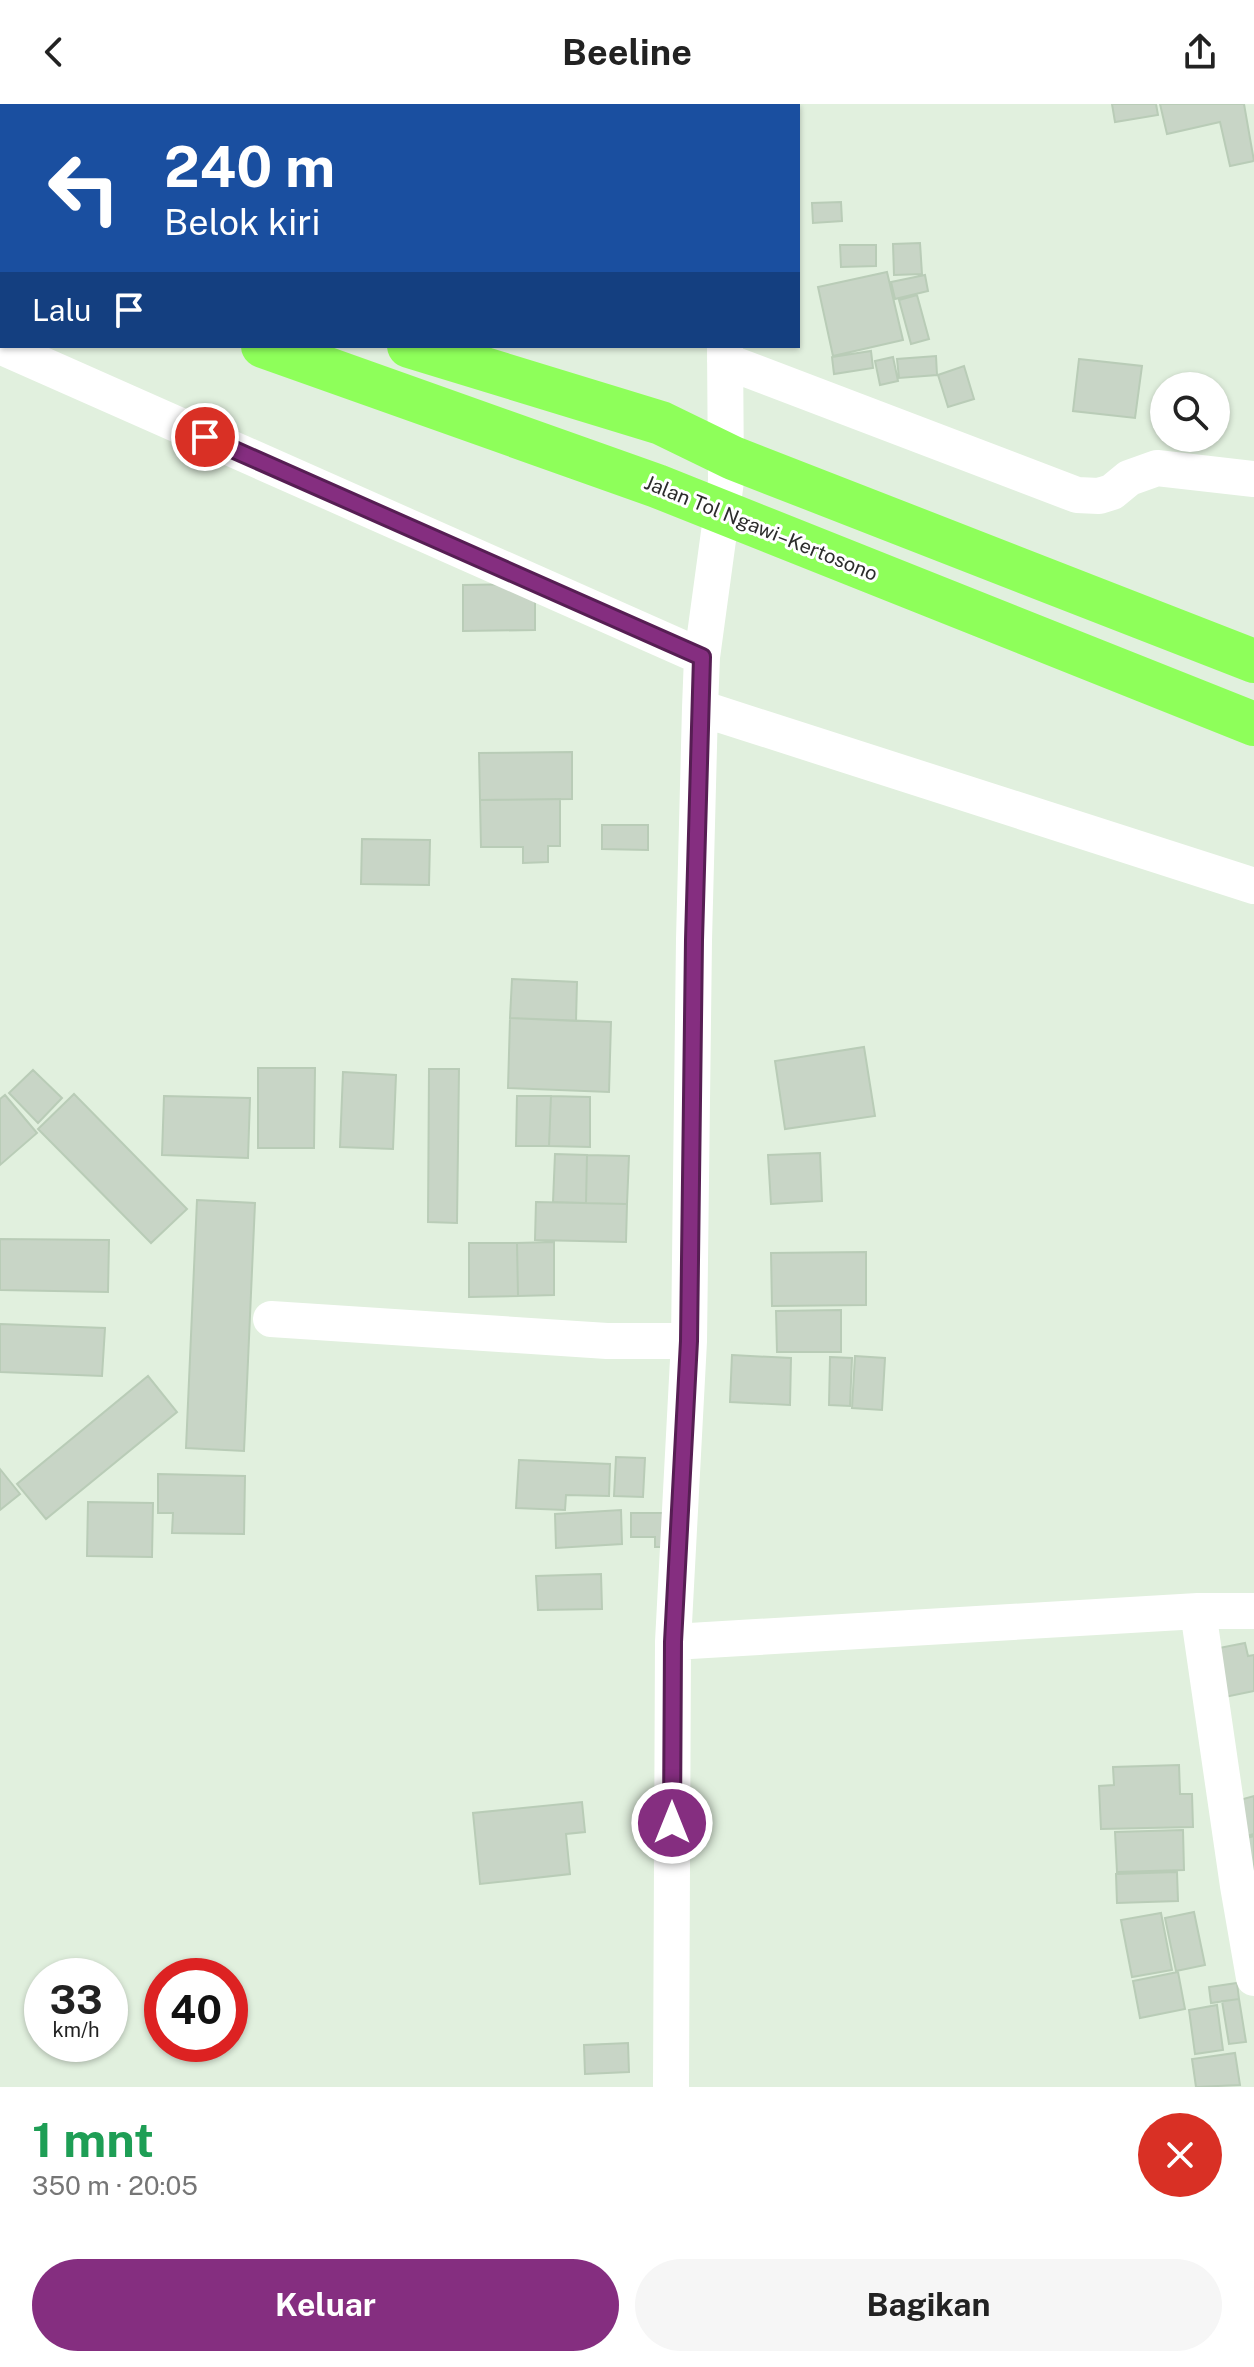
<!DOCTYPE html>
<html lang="id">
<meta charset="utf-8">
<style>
:root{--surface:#fff;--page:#f6f6f6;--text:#222;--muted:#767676;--accent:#852e80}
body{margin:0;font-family:"Public Sans",sans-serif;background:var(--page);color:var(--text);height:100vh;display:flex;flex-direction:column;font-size:30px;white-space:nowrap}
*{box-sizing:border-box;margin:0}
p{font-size:26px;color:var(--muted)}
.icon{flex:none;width:44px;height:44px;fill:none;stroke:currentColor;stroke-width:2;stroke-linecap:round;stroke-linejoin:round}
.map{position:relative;height:1983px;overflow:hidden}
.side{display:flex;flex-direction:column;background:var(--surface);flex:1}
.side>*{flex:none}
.banner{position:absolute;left:0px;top:0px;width:800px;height:244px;box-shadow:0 2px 6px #0004;background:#1a4fa0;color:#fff;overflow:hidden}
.controls{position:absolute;left:1150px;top:268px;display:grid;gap:16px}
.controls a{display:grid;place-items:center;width:80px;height:80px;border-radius:50%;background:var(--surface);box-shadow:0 2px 6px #0004;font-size:40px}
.speed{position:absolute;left:24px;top:1854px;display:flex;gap:16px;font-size:40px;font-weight:700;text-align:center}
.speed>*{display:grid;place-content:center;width:104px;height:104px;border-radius:50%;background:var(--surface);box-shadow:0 2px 6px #0004;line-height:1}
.speed small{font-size:20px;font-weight:400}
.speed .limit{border:12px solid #d22;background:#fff;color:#111}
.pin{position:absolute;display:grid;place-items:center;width:68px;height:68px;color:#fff;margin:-34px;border:4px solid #fff;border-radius:50%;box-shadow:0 2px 8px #0007}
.me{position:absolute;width:88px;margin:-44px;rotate:0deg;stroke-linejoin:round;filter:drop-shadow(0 0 6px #0008)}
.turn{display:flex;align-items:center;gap:28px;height:168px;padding:0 32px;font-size:36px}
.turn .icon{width:104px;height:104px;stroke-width:2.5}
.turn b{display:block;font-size:56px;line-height:68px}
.then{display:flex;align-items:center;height:76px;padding:0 32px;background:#0003;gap:16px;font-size:30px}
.round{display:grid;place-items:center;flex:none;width:84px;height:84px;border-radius:42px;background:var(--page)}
.head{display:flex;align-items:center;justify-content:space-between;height:136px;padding:0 32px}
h1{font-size:48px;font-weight:700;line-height:60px;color:#1e9e55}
.cta{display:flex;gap:16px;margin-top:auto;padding:16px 32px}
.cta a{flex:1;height:92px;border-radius:48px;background:var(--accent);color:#fff;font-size:32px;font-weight:700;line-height:92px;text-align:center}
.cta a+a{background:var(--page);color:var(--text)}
header{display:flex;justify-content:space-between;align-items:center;height:104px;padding:0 32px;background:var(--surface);font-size:36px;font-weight:700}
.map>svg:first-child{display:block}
</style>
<header><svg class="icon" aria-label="back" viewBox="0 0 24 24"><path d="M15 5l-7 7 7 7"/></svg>Beeline<svg class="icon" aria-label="share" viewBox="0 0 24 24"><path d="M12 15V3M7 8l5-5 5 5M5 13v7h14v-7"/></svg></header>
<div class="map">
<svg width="1254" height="1983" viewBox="0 0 1254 1983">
<rect width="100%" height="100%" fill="#e1f0de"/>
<path fill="#c8d5c6" stroke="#b9ccb7" stroke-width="2" d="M1112,0h44l2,11 -43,7z
M1160,0h84l10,57 -24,5 -10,-44 -53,12z
M841,98l1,19 -29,2 -1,-20z
M920,139l2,31 -28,1 -1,-31z
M840,141h36v21l-35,1z
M887,168l16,68 -70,16 -15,-69z
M925,171l3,16 -33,8 -4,-17z
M917,191l12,44 -18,5 -12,-44z
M871,247l2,17 -39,6 -2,-17z
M936,252l1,19 -38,3 -2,-19z
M893,253l5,24 -18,4 -5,-24z
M1079,255l63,7 -7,52 -62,-7z
M964,262l10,33 -26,8 -10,-32z
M535,480v46l-72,1v-46z
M572,648v47l-92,1 -1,-47z
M560,695v47h-12v16l-25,1v-16h-42l-1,-47z
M602,721h46v25l-46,-1z
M362,735l68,1 -1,45 -68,-1z
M512,875l65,3 -1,39 -66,-3z
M510,914l101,4 -2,70 -101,-4z
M864,943l11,69 -90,13 -10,-68z
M258,964h57l-1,80h-56z
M429,965h30l-2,154 -29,-1z
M33,966l29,28 -24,25 -29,-30z
M343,968l53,3 -3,74 -53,-2z
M74,990l113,115 -36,34 -113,-114z
M5,991l32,38 -37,32v-66z
M164,992l86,2 -2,60 -86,-3z
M517,992h34l-2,50h-33z
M551,992l39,1v50l-41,-1z
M820,1049l2,48 -51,3 -3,-49z
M555,1050l32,1 -1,48 -33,-1z
M587,1051l42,1 -2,48 -41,-1z
M197,1096l58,3 -11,248 -58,-3z
M536,1098l91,2 -1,38 -91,-2z
M0,1135l109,1 -1,52 -108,-2z
M554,1138v53l-36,1 -1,-53z
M469,1139h48l1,53 -49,1z
M866,1148v53l-94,1 -1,-53z
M841,1206v42h-64l-1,-41z
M0,1220l105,4 -3,48 -102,-4z
M732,1251l59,3 -1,47 -60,-3z
M855,1252l30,2 -3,52 -30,-2z
M830,1253l22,1 -2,48 -21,-1z
M148,1272l29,36 -131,107 -29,-35z
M616,1353l29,1 -2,39 -29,-1z
M519,1356l91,4 -1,32 -43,-1 -1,15 -49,-2z
M0,1365l20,25 -20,16z
M158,1370l87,2 -1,58 -72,-1 1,-20h-15z
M88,1398l65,1 -1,54 -65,-1z
M621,1406l1,34 -66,4 -1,-34z
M631,1409h45v34h-21v-10h-24z
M601,1470l1,35 -64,1 -2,-34z
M1245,1539l3,13 6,-1v36l-39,8 4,-51z
M1179,1661l1,29h12l1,33 -92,2 -2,-43 15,-1 -1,-18z
M1254,1692v38l-11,3 -10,-35z
M582,1698l3,30 -19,2 4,40 -90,10 -7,-71z
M1183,1726l1,40 -67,2 -2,-40z
M1254,1732v37l-14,-33z
M1177,1768l1,29 -61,2 -1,-29z
M1194,1808l11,53 -29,6 -11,-53z
M1161,1809l11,57 -40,7 -11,-57z
M1178,1868l7,37 -45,9 -7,-37z
M1237,1879l2,16 -28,4 -2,-16z
M1239,1895l7,43 -17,2 -7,-43z
M1217,1901l6,45 -28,4 -6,-44z
M628,1939l1,29 -44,2 -1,-29z
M1235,1949l5,32 -44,2 -4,-28z"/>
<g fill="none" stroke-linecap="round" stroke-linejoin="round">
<path stroke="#fff" stroke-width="36" d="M724,0v2
M0,242l702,311
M725,257l352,134 22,1 13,-4 17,-14 28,-10 97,11
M700,604l554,178
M271,1215l336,22h82
M1198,1507l40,275 16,92
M673,1538l525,-31h56
M671,1983l2,-445 16,-301 5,-401 6,-232 2,-51 24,-176 -1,-135"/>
<path stroke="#8eff5a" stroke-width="44" d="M0,42l2,1
M0,110l2,1
M263,242l394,140 597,238
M409,242l252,77 72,35 521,203"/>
</g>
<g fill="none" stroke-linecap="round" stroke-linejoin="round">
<g stroke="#561e53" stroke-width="20">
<path id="route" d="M205,333l497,220 -8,283 -5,401 -16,301 -1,181"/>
</g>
<use href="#route" stroke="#852e80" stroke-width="14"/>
</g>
<g text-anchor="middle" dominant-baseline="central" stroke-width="6" stroke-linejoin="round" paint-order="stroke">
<g font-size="20" fill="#2d2d2d" stroke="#fff">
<text transform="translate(761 424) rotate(22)">Jalan Tol Ngawi–Kertosono</text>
</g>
</g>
</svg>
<div class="controls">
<a><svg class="icon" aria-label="search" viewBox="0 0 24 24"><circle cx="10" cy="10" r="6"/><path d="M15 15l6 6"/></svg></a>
</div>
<div class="speed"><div>33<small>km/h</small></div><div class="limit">40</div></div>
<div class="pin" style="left:205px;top:333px;background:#d93025"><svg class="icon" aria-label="arrive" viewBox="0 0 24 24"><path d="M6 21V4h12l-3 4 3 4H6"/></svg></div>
<svg class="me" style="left:672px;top:1719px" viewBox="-20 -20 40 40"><circle r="17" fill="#852e80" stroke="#fff" stroke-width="3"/><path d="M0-11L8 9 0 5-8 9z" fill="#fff"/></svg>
<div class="banner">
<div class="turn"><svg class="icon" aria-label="left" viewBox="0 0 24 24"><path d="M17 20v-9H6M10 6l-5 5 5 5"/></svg><div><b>240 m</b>Belok kiri</div></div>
<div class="then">Lalu<svg class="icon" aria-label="arrive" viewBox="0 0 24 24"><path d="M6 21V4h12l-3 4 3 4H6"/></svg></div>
</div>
</div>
<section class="side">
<div class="head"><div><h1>1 mnt</h1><p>350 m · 20:05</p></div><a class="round" style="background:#d93025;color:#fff"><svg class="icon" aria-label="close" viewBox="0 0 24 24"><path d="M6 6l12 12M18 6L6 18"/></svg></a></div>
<div class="cta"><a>Keluar</a><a>Bagikan</a></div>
</section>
